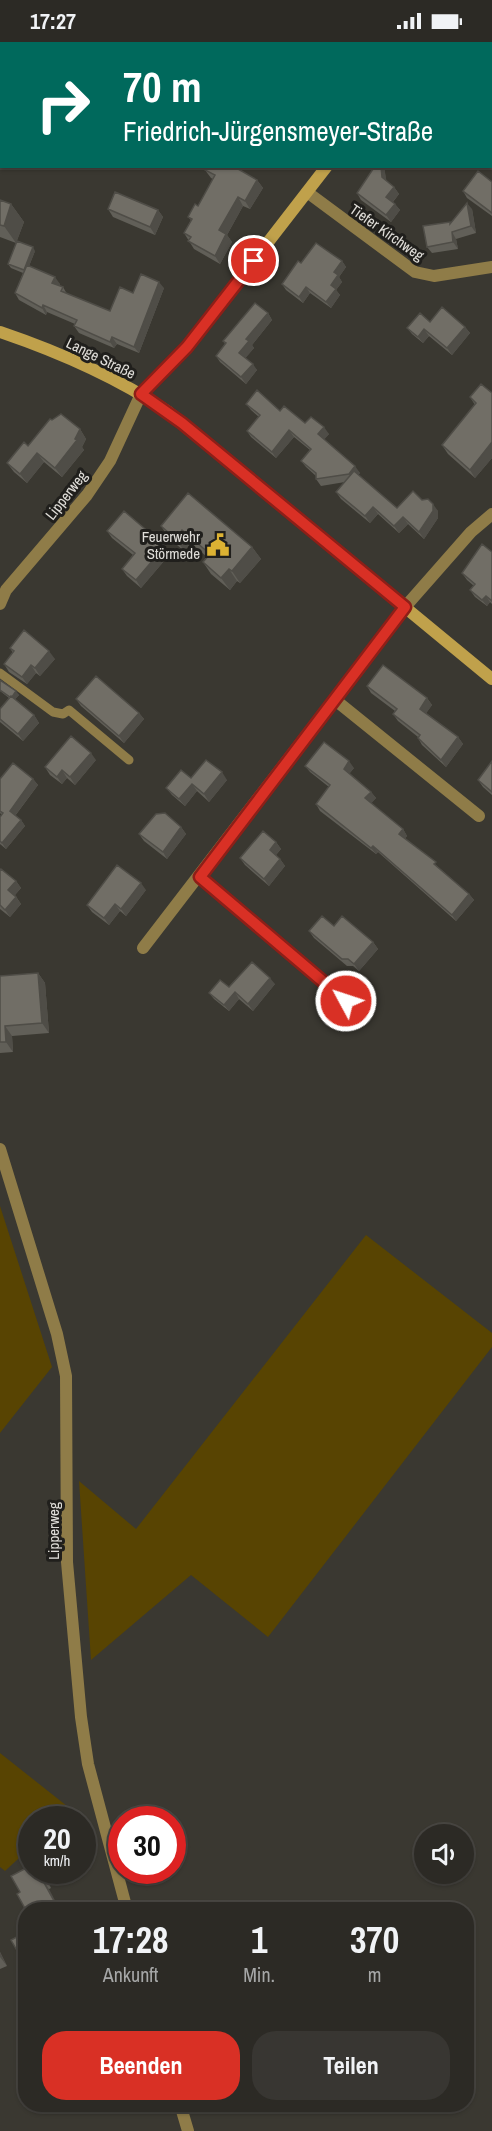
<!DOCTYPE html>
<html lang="de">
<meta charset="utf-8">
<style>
:root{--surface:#2c2a25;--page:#383632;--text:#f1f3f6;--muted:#a6a7a7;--line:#484642;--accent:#d93025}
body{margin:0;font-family:"Archivo Narrow",sans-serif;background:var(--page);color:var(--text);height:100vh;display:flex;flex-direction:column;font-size:22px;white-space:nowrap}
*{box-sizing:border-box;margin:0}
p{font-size:20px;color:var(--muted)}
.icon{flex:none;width:33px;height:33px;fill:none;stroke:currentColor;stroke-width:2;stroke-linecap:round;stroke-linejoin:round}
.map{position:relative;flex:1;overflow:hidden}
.panel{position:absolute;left:18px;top:1860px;width:456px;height:210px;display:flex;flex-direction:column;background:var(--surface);border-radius:24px;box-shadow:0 2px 4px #0004,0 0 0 2px var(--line)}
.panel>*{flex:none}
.banner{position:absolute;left:0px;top:0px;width:492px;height:126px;box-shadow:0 2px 4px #0004,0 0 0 2px var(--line);background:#00695c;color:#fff;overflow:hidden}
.controls{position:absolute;left:414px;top:1782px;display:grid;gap:12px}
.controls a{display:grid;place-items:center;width:60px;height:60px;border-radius:50%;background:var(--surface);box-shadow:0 2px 4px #0004,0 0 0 2px var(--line);font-size:30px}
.speed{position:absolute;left:18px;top:1764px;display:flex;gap:12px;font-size:30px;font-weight:700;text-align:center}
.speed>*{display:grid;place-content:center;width:78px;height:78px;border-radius:50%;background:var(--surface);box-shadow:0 2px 4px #0004,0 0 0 2px var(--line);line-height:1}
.speed small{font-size:15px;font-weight:400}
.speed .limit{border:9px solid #d22;background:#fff;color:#111}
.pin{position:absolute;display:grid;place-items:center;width:51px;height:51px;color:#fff;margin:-26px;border:3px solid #fff;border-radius:50%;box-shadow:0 2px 6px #0007}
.me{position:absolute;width:66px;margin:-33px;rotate:310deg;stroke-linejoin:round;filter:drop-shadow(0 0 4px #0008)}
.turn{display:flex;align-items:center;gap:21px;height:126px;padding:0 24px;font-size:27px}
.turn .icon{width:78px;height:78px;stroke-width:2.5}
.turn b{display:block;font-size:42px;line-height:51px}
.eta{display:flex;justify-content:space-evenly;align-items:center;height:102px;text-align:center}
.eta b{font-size:36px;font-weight:800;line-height:42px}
.cta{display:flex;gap:12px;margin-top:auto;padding:12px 24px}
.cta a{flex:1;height:69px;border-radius:24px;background:var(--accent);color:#fff;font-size:24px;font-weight:800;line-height:69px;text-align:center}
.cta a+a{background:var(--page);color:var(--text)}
.status{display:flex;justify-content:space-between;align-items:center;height:42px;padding:0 30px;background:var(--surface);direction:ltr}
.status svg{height:16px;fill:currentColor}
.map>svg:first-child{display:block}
</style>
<div class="status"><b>17:27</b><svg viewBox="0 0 49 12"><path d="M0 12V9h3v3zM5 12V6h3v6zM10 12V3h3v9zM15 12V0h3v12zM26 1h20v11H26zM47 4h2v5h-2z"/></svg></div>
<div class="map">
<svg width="492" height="2089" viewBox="0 0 492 2089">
<rect width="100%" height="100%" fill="#3a3831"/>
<path fill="#584402" d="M0,1164l52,161 -52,66z
M366,1193l126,98v14l-224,290 -77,-62 -100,85 -12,-179 57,48z
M0,1711l72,57 -10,9 -30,1 -1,27 -26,24 -5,-4z"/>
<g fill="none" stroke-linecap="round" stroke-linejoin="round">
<path stroke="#8f7c48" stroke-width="9" d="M0,631l53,39 10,2 6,-4 60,50"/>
<path stroke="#8f7c48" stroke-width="12" d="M307,150l108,80 19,4 58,-9
M0,562l6,-14 81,-95 23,-34 31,-67
M334,657l145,117
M200,835l147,124
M143,906l262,-341 66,-75 21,-18
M0,1107l57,185 9,42 1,186 14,155 7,47 39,146
M180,2062l8,27"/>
<path stroke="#c0a14b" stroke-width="12" d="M439,2l2,-2
M0,290c59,20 116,45 167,79l325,268
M141,352l46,-47 140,-181"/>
</g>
<path fill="#615f58" d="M375,124h9l2,15 8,6 5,7 -6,8 7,8 -9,12 -30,-22 -4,-7z
M205,128h37l-1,1 16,9 6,8 -13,21 -7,-3 -16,29 5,7 -12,22 -26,-15 -10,-16 7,-13 -3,-3 10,-11 15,-27 -2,-1z
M492,140v34l-25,-18 -4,-7z
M0,158l11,4 13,18 -8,21 -16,-6z
M108,167l50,1 5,7 -8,18 -42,-18z
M472,167l4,24 -20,6 2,10 -26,4 -5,-6 24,-24z
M35,209l-6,15 31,18 -1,2 4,1 4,7 43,17 23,-18 31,-5 -25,65 -22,-9 -3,4 -35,-15 -5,-7 1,-2 -28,-12 -1,3 -27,-15 -4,-7 8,-20 -12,-5 -3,-4z
M342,219l4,6 -7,10 3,5 -6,8 4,5 -9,13 -21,-15 -7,10 -17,-13 -4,-6 19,-21z
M268,271l4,7 -20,25 2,3 -9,10 12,12 -11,14 -26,-22 -4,-6 9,-12 -2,-3z
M430,280l35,5 5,6 -18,22 -23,-19 -6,7 -11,-9 -5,-6z
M492,351v65l-17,20 -27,-24 -6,-9 33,-40 -5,-8z
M246,362l34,7 49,23 -5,5 36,34 -2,2 39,33 25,-8 16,11v7l-14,21 -16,-15 -9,9 -21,-19 -8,9 -29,-24 -5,-7 9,-10 -24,4 -5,-7v-3l-10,-9 -5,-6 9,-11 -16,-13 -18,21 -25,-21 -4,-6 12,-14 -8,-7z
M52,378l28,9 6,10 -4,8 2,3 -22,27 -18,-15 -17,21 -13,-11 -7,-9 21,-17z
M161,484l91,21 9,12 -21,24 -3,-2 -7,9 -19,-16 -8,-12 4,-5 -16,-14 -7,8 -15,-13z
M107,489l58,15 5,8 -29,34 -14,-12 -5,-7 11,-14 -21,-17z
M492,510v52l-2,-2 -3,4 -12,-9 -5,-7 4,-4 -7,-6 -5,-7z
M10,606l45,11 -15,17 -4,-3 -9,11 -18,-12 -5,-8 9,-11z
M0,638l19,15 -4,4 19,16 5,8 -16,18 -23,-19v-13l9,-11 -9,-7z
M367,644l60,12 5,7 -6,8 32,24 5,7 -17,23 -24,-22 -4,-7v-1l-20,-16 -5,-7 2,-3 -24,-18z
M76,657l63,14 5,6 -20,24 -43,-37z
M96,718l-21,25 -8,-7 -5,6 -12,-9 -5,-8z
M492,719v34l-9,-8 -5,-7z
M305,724l49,2 -5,6 22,18 5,6 -5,5 32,26 4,7 -2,2 64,56 5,6 -18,21 -78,-69 -2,2 -56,-43 -4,-7 13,-17 -19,-15z
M191,736l36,2 -18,22 -12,-11 -12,15 -13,-11 -6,-7z
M0,737h33l5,6 -23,31 6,4 4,6 -19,23 -6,-5v-27l2,-2 -2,-2z
M181,785l5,7 -19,25 -23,-18 -5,-7z
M276,800l5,7 -5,6 4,4 5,7 -16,20 -24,-21 -5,-7z
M0,829l16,10 5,7 -6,7 6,9 -11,13 -10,-8z
M146,848l-20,26 -6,-5 -11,14 -17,-13 -5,-7z
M334,884l39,16 5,7 -19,22 -6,-5h-6l-33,-28 -5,-7z
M38,931l7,10 4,50 -37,3 1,16 -13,1v-77z
M275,942l-22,27 -14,-12 -10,12 -15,-12 -5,-6 20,-6z
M32,1828h10l9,18 -2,1 -29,3z
M0,1910l7,14 -7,3z"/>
<path fill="#4f4d47" d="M377,0h12l-1,2h-12z
M239,124l3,4 -3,5 -6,-8z
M381,124h3l3,18 -5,-7z
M257,138l6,8 -13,21 -5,-8z
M394,145l5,7 -8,10 -5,-7z
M238,155l5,9 -16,29 5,7 -12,22 -5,-8 4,-26z
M467,161l5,6 4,24 -5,-7z
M11,162l13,18 -8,21 -12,-17z
M395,162l5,6 -9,12 -5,-7z
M158,168l5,7 -8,18 -5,-8z
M452,190l4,7 2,10 -5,-7z
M33,205l2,4 -9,23 -2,-4z
M342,219l4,6 -7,10 3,5 -6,8 4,5 -9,13 -5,-6 8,-30z
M55,235l5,7 -3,6 -5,-7z
M159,240l5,6 -25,65 -5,-6z
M306,245l4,6 -7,10 -4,-6z
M43,263l4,7 -1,3 -4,-7z
M268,271l4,7 -20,25 2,3 -10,12 -5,-7 7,-14z
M465,285l5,6 -18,22 -5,-7z
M424,287l5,7 -6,7 -5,-6z
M112,295l5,7 -3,4 -4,-6z
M253,322l4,6 -11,14 -5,-7z
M324,385l5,7 -6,7 -5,-7z
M80,387l6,10 -4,8 2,3 -22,27 -7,-9 20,-29z
M289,388l5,7 -18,21 -4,-6z
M492,400v16l-17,20 -5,-8z
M37,411l7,9 -17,21 -7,-9z
M355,424l5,7 -7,8 -4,-7z
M433,462l5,7v7l-14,21 -5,-7z
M373,465l5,7 -8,9 -5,-7z
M403,475l5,7 -9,9 -5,-7z
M182,488l9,13 -7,8 -8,-12z
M165,504l5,8 -29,34 -5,-8z
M252,505l9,12 -21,24 -8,-12z
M229,527l8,12 -7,9 -9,-12z
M486,554l4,6 -3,4 -5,-6z
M49,609l6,8 -15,17 -5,-8z
M31,623l5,8 -9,11 -5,-7z
M16,649l3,4 -6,7 -2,-4z
M427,656l5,7 -7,10 -5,-6z
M139,671l5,6 -20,24 -5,-7z
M34,673l5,8 -16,18 -5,-7z
M458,695l5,7 -17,23 -5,-7z
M91,711l5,7 -21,25 -5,-8z
M349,719l5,7 -6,7 -4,-6z
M62,728l5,8 -5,6 -5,-7z
M222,730l5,8 -18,22 -5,-8z
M33,737l5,6 -24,32 -4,-6z
M192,742l5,7 -12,15 -6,-7z
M371,750l5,6 -6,7 -5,-7z
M21,778l4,6 -19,23 -4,-6z
M181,785l5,7 -19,25 -4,-7z
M403,787l4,7 -3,4 -5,-6z
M276,800l5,7 -7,8 -4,-7z
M373,804l5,6 -2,2 -5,-6z
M280,817l5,7 -16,20 -5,-7z
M16,839l5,7 -8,9 -5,-7z
M141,841l5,7 -20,26 -5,-7z
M469,852l5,6 -18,21 -4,-6z
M16,855l5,7 -11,13 -5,-7z
M115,862l5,7 -11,14 -5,-7z
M373,900l5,7 -19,22 -5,-7z
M38,931l7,10 4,50 -7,-10z
M270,936l5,6 -22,27 -5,-7z
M235,950l4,7 -10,12 -5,-6z
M5,984l7,10 1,16 -7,-10z
M40,1828h2l9,18 -7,-10z
M42,1837l7,10 11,21h-1z
M0,1910l7,14 -7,-9z"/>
<path fill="#716e66" stroke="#4f4d47" stroke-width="1.5" d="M291,0h16l2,2h-19z
M310,0h67l-1,2h-67z
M482,0h10v24l-2,-2v-20h-9z
M207,124h26l24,14 -12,21 -7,-4 -19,33 7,4 -11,22 -27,-15 3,-4 -7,-4 8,-14 -4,-2 7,-13 3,2 17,-31 -10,-5z
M375,124h6l1,11 12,10 -8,10 9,7 -9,11 -29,-22z
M478,129l14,11v31l-29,-22z
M115,150l43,18 -8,17 -42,-18z
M0,158l11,4 -7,22 -4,-1z
M467,161l4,23 -19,6 1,10 -26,5 -4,-21 27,-4v2z
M17,199l16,6 -9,23 -16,-6z
M316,201l26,18 -8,11 4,3 -7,10 5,4 -10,13 -20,-15 -7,10 -17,-13 16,-23 3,2z
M27,223l28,12 -3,6 11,4 -2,4 49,20 10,-24 13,6 8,-19 18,8 -25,65 -22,-10 -2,5 -36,-16 3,-6 -34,-15 -1,3 -27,-15z
M255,261l13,10 -22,26 3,2 -10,12 14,11 -12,13 -25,-21 10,-13 -3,-2z
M442,265l23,20 -18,21 -23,-19 -6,8 -11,-9 13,-15 10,9z
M481,342l11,9v49l-22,28 -28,-25 34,-42 -6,-6z
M257,348l23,21 4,-5 21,17 6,-6 13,10 -6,7 37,32 -6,8 -33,5v-6l-15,-12 10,-12 -22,-19 -17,22 -25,-21 13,-16 -14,-11z
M61,372l19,15 -5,10 2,1 -22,28 -18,-15 -17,21 -13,-11 17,-21 4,4 22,-27 2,1z
M354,429l43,37 16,-17 9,9 6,-1 5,5v7l-14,21 -16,-15 -9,9 -21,-19 -8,9 -29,-24z
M188,451l64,54 -20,24 -3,-2 -8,9 -18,-16 7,-8 -28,-24 -6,9 -15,-13z
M124,469l41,35 -29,34 -14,-11 13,-16 -28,-22z
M482,502l10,8v49l-6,-5 -4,4 -12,-10 5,-6 -13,-11z
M24,588l25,21 -14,17 -4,-3 -9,12 -18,-13 10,-13 -4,-3z
M383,623l44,33 -7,11 38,28 -17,23 -23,-22 2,-3 -27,-21 4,-5 -30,-23z
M96,634l43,37 -20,23 -43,-37z
M0,638l16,11 -4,6 -1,-1 -1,1 -10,-7z
M11,654l23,19 -16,19 -18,-15v-10z
M71,694l20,17 -21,24 -8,-7 -5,7 -12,-10z
M324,700l25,19 -5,8 27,23 -6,6 38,31 -4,5 37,28 -2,2 35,30 -17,21 -79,-69 -2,2 -55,-44 14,-19 -25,-19z
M206,718l16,12 -18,22 -12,-10 -13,15 -13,-11 15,-18 10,8z
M492,719v31l-14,-12z
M13,721l20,16 -23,32 11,9 -19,23 -2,-2v-24l3,-4 -3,-2v-32z
M165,771l16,14 -18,25 -24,-18 17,-20z
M263,789l13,11 -6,8 10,9 -16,20 -24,-21z
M117,823l24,18 -20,26 -6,-5 -11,14 -17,-13z
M1,827l15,12 -8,9 8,7 -11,13 -5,-5v-34z
M322,874l12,10 8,-10 31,26 -19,22 -6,-5h-6l-33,-28z
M252,920l18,16 -22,26 -13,-12 -11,13 -15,-12 11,-13 9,7z
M38,931l4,50 -37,3 1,16h-6v-66z
M32,1823v5h8l4,8 -2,1 17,31h-33l-9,-16 3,-2 -9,-16z
M26,1890v34l-15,-26z"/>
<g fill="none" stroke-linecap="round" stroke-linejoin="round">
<g stroke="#8d1f18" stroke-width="15">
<path id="route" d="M254,219l-67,86 -46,47 41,29 223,184 -205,270 146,124"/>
</g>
<use href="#route" stroke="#d93025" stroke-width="10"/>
</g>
<defs>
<g id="civic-bare" transform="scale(1.8)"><path d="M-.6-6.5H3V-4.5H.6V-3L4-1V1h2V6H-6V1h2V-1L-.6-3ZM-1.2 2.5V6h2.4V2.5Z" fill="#dcb233" stroke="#201f1c" stroke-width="2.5" paint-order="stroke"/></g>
</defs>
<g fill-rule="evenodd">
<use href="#civic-bare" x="218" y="503"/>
</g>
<g text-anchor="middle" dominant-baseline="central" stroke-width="6" stroke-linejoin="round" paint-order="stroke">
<g font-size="15" fill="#e0ded9" stroke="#201f1c">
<text transform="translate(387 190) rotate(35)">Tiefer Kirchweg</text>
<text transform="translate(101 316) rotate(26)">Lange Straße</text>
<text transform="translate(66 453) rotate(-52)">Lipperweg</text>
<text transform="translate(53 1489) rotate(-90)">Lipperweg</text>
</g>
<g font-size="15" fill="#e0ded9" stroke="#201f1c" text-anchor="end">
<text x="200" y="494">Feuerwehr<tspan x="200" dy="17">Störmede</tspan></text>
</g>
</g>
</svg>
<div class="controls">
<a><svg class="icon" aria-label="sound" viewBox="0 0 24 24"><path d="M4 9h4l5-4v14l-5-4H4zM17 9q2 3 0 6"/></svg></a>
</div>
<div class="speed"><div>20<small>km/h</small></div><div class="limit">30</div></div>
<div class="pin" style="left:254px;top:219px;background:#d93025"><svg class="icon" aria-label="arrive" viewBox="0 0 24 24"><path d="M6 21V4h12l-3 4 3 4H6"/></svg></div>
<svg class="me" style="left:346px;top:959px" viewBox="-20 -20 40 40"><circle r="17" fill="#d93025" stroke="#fff" stroke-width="3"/><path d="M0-11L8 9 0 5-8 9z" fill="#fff"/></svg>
<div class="banner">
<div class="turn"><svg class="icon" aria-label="right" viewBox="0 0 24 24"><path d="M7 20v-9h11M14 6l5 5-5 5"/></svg><div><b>70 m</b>Friedrich-Jürgensmeyer-Straße</div></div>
</div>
<section class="panel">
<div class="eta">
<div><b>17:28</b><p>Ankunft</p></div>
<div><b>1</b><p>Min.</p></div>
<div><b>370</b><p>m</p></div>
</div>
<div class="cta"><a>Beenden</a><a>Teilen</a></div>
</section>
</div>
